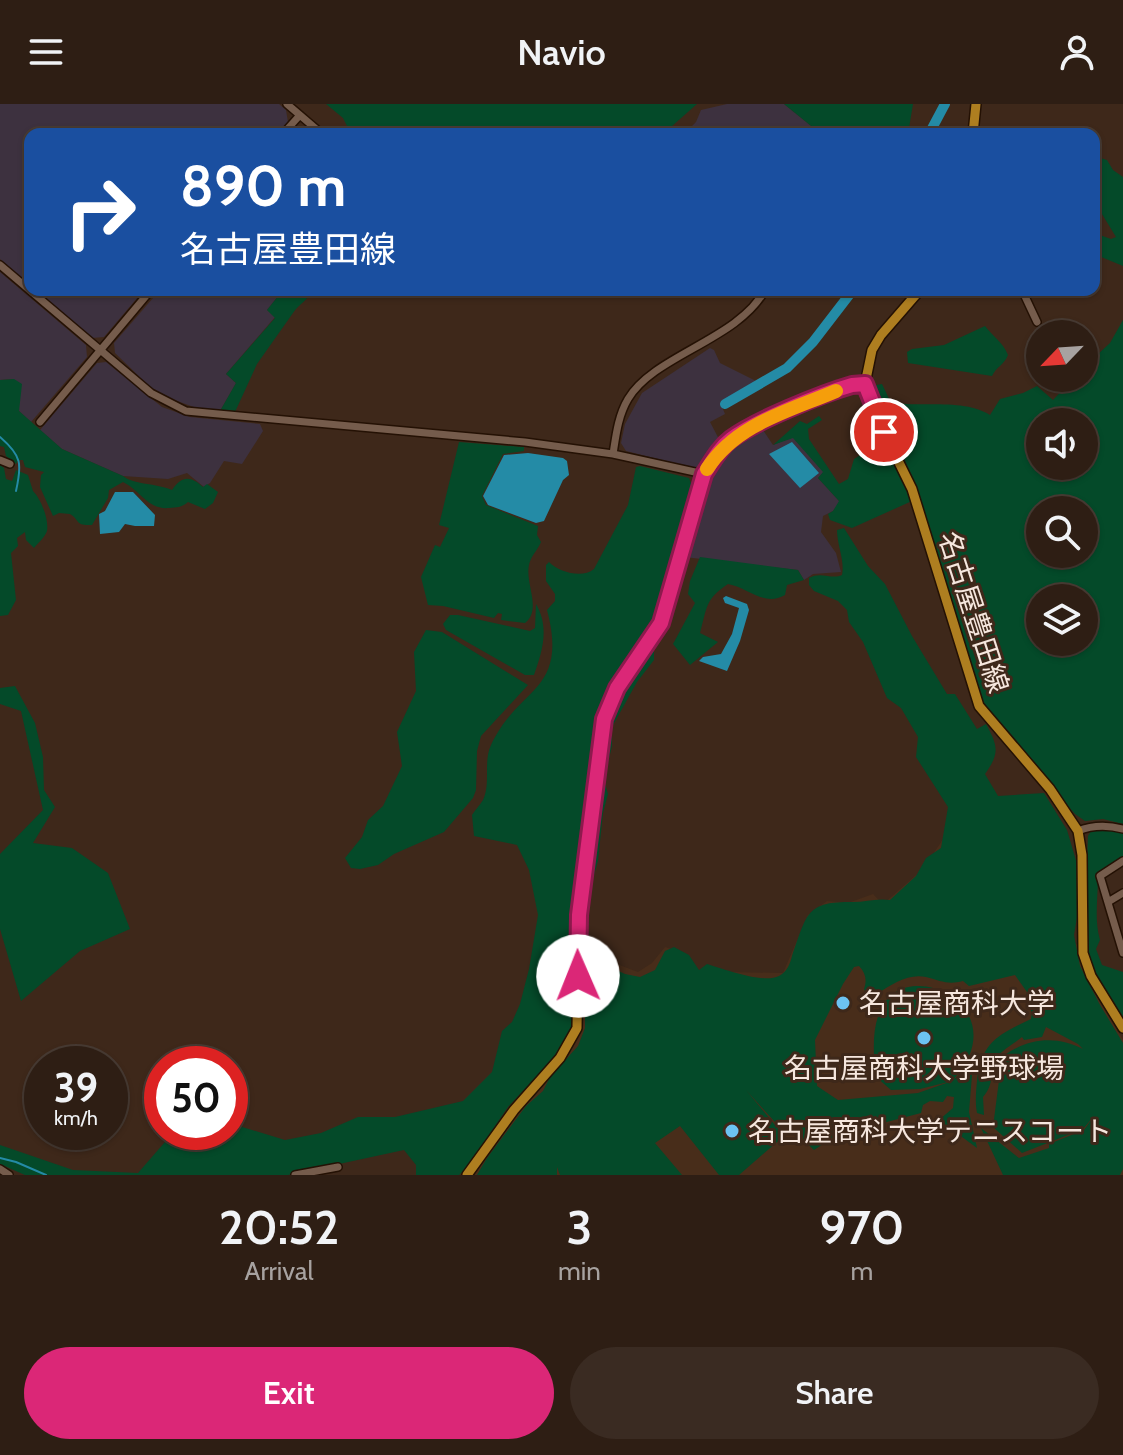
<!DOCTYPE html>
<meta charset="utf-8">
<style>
:root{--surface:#2e1e14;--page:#3a2b22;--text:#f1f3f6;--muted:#a7a2a0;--line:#493c34;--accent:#db2777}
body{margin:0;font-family:Cabin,"Noto Sans JP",sans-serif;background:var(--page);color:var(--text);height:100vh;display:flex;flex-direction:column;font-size:30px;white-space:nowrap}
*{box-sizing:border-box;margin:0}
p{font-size:26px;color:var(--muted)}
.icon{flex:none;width:44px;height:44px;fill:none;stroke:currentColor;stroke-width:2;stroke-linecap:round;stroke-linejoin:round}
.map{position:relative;height:1071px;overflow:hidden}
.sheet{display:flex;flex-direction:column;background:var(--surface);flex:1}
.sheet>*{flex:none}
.guide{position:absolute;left:24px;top:24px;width:1076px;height:168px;border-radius:16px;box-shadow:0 2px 6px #0004,0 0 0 2px var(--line);background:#1a4fa0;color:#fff;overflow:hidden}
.needle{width:52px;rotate:245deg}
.buttons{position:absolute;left:1026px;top:216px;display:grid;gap:16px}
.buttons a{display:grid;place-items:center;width:72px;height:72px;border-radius:50%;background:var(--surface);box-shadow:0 2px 6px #0004,0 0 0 2px var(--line);font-size:40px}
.speed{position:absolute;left:24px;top:942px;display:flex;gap:16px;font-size:40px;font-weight:700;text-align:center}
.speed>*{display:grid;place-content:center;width:104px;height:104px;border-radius:50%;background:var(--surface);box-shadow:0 2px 6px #0004,0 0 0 2px var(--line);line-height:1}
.speed small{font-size:20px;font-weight:400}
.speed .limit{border:12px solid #d22;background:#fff;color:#111}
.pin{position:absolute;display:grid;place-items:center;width:68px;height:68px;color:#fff;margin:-34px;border:4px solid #fff;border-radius:50%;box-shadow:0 2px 8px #0007}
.me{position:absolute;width:88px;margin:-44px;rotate:359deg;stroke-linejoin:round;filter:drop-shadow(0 0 6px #0008)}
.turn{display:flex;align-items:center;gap:28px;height:168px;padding:0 24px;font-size:36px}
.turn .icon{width:104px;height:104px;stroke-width:2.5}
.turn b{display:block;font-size:56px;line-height:68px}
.eta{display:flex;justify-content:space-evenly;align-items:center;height:136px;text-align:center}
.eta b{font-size:48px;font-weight:600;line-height:56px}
.cta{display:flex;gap:16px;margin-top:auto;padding:16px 24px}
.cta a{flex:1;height:92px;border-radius:48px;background:var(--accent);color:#fff;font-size:32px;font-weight:600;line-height:92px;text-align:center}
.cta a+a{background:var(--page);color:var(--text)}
header{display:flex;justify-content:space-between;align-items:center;height:104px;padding:0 24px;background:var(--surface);font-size:36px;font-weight:600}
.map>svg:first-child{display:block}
</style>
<header><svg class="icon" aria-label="menu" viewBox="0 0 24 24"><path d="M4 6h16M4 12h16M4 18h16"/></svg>Navio<svg class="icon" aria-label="person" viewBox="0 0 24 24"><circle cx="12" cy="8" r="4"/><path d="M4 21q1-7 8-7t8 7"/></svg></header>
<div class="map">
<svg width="1123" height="1071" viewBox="0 0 1123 1071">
<rect width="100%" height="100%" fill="#3e281a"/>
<path fill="#3d313f" d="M0,0h279l7,6 2,12 -11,12h-247v151l-30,-26z
M727,0h57l37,30h-137l12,-12 5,-12z
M0,168l86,73 1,12 -56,65 -12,-11 -5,-32 -14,1z
M36,186h108l-40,47 -12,1z
M160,186h123l-16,20 8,7 -49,57 10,9 -16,28 -18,-1 -36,-13 -16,-10 -35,-34 -1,-10z
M710,244l4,2 6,13 36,18 -36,21 5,12 -15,8 10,19 -17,23 -9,4 -68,-17 -5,-8 4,-19 17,-31z
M106,258l56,45 28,10 70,7 3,7 -21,33 -18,-3 -14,22 -6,4 -17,-14 -19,6 -45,-3 -61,-27 -22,-19 57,-67z
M761,323l12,18 20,-8 31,35 -6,6 22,24 -7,9 -10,5 -2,16 15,21 5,19 -28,2 -9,6 -6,-10 -114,-13 14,-52 13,-32 13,-20 13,-12z"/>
<path fill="#482d1a" d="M954,710l124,132 12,32 33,62v135h-650l42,-60 58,-69 7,-14 3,-17 -1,-54 16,-4 40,15 14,-9 13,-16 12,4v20l106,2 25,-58 19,-14 21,2 25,-9 10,10 39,-34 26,-38z"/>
<path fill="#044a29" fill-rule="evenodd" d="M326,0h371l-34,30h-312l-8,-16z
M784,0h129l-5,30h-87z
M1094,52l13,4 6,10 10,7v89l-29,-12v-21l17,6 5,-2 -22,-36z
M283,186h30c-6,11 -13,13 -20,23l-36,51 -22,48 -15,-1 16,-28 -10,-9 49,-56 -8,-8z
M1123,216v504l-20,-5 -18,2 -10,-7 -72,-82 -18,-24 -10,-23 -61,-204 -32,-71 -5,-4 -4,-17 3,-4 6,-1 10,21 4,-2c29,4 68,-4 94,12l10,-16 23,-6 14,-7 16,14 21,-22h10v-11l26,-24zM1040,318h44v44h-44zM1040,406h44v44h-44zM1040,494h44v44h-44z
M985,222c8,11 18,16 23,29 -4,10 -12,12 -16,21l-84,-13 -1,-11 5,-3 32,-4z
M14,275l8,5 -3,27 43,38 61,27c11,9 33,7 49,14 10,-15 19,-14 31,-3l4,-3 11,8 -5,11 -8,6 -17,-7c-7,6 -11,5 -19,6 -21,2 -28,-17 -46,-26l-14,8 -1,8 -16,27c-17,1 -12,-5 -22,-11l-11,-1 -6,3 -13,-29 1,-12 3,-3 -19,-5 -2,-7h-5l-2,4 -10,-8 -2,-9 -4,-1v-66z
M819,312l3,4 -14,9 1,10 30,45 9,-5 6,-20 11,-7 7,-22 7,-1 33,72 -60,27 -22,-8 -2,-6 5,-3 6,-10 -21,-23 5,-6 -30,-34 -20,7 27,-24 7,3z
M459,338l65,5v4l-21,3 -21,42 4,9 52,21 -1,9 4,7c-3,7 -7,11 -10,17 -10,20 13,49 -6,64l-24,-3 1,-6 -4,-1 -4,5 -51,-12 -15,-1 -7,-28 14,-32 5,2 9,-19 -10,-3z
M0,361l4,3 2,11 6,2 4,-11 12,5 5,16c8,8 16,28 14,40 -2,6 -9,12 -13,17l-8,-8 -1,-8 -8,6 1,8 -7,7 5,47 -8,15 -8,1z
M640,362l49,12 3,8 -28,116c-14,38 -44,68 -60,105l-31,227 2,56 -3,39 -7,15 -12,15 -45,48 -42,62 -7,6h-43v-10l-12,-15 -116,25h-263l-25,-11v-19l73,25 65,3 33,-38 44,2 24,-11 46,14 36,-7 37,-16h37l68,-16 29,-29 10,-41 10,-9 8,-18 9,-35 9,-54 -9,-45 -12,-25 -43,-9 -2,-21c3,-5 8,-10 11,-15 8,-17 0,-38 8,-55 27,-59 78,-52 56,-135l8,-9v-7l-9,-13v-16l3,-3c10,10 33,17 45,7l34,-64 8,-38z
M844,424l24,38 17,18 27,52 35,58h8l22,35 9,-5c12,22 14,29 -1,50l13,22 46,-3 23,37 10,34 1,47 -4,24 6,31 20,39 23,38v126l-3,6h-117l-22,-47 38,30 30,-10v-4l35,-14 10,-14 -11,13 -61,24 -29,-26 9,-70c25,-19 54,-22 81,-8l-5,-5 -32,-17 -4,10 -18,3 -2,-3c-8,7 -20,12 -26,22 -6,14 -2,26 -13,38l1,18 -7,-2c-2,-11 -1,-21 0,-32 4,-39 22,-47 54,-62l1,-6 -7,-16 2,-5 -12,-17 -46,11 -6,-5c-15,4 -22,0 -37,-4 -17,-4 -34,7 -48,16l-2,8 -5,3 -7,-15c3,-8 2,-16 -5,-23l-5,1 -11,17 -28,56 2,46 21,14 80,-7 34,-12 -32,8 -29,1 -16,-14c-1,-23 -4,-46 6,-67 26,-56 138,-1 72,71l14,-11 5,6 -3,37 8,36 -38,-28 14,-12 1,-11 -7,-1 -4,6 -13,-1 -7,4 -2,8 -84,22 -23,15 -23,-22 -7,4 -38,-42 38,46 -45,39h-20l-39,-49 -25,17 27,32h-122l-3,-8v8h-80l10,-17 39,-52 17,-15 7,-14 28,-31 7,-18v-73l-4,-22 26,-203 5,-23 6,-14 36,-49v16l-17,22 -25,45v19l-8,34 4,14 -5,19 -5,48 -8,28 -2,41 3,21 8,11 26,12 15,3 15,-7 10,-19 9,-4 15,8 10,15 8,-6c17,5 56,20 72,12 8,-4 11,-12 13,-20 15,-41 13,-55 61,-54 13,0 23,-4 37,-2l26,-24 10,-18 15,-10 7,-41 -32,-50 2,-20 -17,-29 -14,-10 -24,-56 -14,-20 -2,-12 -9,-9 -24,-10 -5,-6v-7c12,-7 23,2 33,-3 3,-14 -5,-30 -5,-45z
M700,453l98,13 6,10 -17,5 -2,10c-21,12 -36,-7 -57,-11 -23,15 -21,24 -28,49l18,9 -28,23 -17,-21 22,-41 -7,-9 2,-13z
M536,500c14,24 6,48 -2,71h-9l-79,-45 -3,-6 7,-9h8l72,16 5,-3z
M426,526l16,2 86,53 -47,51 -4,15 -1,39 -3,8 -29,34 -50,22 -16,11 -18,4 -9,-1 -6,-10 17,-21 6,-17 15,-14 19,-40 -5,-34 19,-41 -2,-39z
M15,582l20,37 8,34 1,33 11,17 -22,36 39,5 36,25 22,56 -50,22 -59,50 -21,-72v-75l43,-44 -22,-99 -21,-7v-16z
M1103,724l20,5v25l-25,18c0,23 -4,43 2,64l-4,9 6,16 21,7v53l-36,-69 -3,-26 4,-94 3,-5z"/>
<path fill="#248ba6" d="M792,338l27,31 -19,15 -31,-34z
M528,349l35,5 4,3 2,14 -6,5 -19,41 -8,2 -48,-18 -5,-9 21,-41z
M115,388h18l22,23 -1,11h-19l-10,-2 -6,8 -19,2 -1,-20 6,-3z
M726,492l21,8 2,6 -9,31 -13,30 -28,-10 4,-4 18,-3 11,-20 7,-26 -14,-5 -2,-5z"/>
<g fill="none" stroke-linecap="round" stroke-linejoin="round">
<path stroke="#248ba6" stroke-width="2" d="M0,333c22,19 22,27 16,54
M0,1054l16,4 30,13"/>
<path stroke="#248ba6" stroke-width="10" d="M929,30l16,-30
M725,300l62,-36 26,-26 40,-52"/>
<g stroke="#241104" stroke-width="10">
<path id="minor" d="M287,0l35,30
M283,30l17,-19
M0,161l151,128 35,18 339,31 88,12 91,20
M1022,186l15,32
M40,318l111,-132
M613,350c3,-19 5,-38 15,-55 26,-44 110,-59 137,-109
M0,356l10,4
M1078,727c15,-6 29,-6 45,-2
M1123,757l-23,15 23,77
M1108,798l15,-9
M0,1065l9,6
M295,1071l43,-8"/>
</g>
<g stroke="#241104" stroke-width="12">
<path id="major" d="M973,30l3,-30
M920,186l-39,45 -9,15 -7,34 19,48 28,57 67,217 71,83 28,42 4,24 1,98 8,23 32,52
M467,1071l47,-65 46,-52 17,-30 2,-113 25,-196 13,-31 44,-65 43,-149c8,-12 15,-26 27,-35 23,-17 107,-53 134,-55"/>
</g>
<use href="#minor" stroke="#755c4c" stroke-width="7"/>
<use href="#major" stroke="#ae7e20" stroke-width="9"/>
</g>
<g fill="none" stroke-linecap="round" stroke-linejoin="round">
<g stroke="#8e194d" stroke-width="20">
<path id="route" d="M578,872l1,-61 25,-196 13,-31 44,-65 43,-149c8,-12 15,-26 27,-35 24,-18 90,-45 121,-54l13,-1 19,48"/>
</g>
<use href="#route" stroke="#db2777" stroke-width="14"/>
<path stroke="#f59e0b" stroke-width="14" d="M707,365c29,-45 82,-58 129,-78"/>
</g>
<g fill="#6cc3f2" stroke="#3e281a" stroke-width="3">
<circle cx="843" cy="899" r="8"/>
<circle cx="924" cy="934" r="8"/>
<circle cx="732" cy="1027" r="8"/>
</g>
<g text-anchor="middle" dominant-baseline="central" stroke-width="6" stroke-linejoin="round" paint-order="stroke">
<g font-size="28" fill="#f6e7de" stroke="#3e281a">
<text transform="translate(974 508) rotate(72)">名古屋豊田線</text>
</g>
<g font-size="28" fill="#f6e7de" stroke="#3e281a" text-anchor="start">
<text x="859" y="899">名古屋商科大学</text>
<text x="924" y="964" text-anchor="middle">名古屋商科大学野球場</text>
<text x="748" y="1027">名古屋商科大学テニスコート</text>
</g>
</g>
</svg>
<div class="buttons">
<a><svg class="needle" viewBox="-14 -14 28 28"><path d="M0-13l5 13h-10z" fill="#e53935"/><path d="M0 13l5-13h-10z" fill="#a7a2a0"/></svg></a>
<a><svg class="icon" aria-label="sound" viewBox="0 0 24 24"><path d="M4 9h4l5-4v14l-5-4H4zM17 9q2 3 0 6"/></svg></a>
<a><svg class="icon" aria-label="search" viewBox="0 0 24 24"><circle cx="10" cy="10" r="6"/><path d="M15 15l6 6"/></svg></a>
<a><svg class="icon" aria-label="layers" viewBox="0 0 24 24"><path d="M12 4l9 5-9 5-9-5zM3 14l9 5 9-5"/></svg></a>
</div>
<div class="speed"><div>39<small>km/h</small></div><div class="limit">50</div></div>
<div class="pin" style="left:884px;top:328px;background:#d93025"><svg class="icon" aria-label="arrive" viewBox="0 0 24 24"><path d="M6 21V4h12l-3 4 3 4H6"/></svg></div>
<svg class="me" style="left:578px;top:872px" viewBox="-20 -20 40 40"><circle r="19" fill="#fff"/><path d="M0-13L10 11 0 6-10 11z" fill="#db2777"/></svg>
<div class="guide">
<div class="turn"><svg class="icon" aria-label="right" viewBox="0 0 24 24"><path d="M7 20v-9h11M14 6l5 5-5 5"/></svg><div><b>890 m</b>名古屋豊田線</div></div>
</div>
</div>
<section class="sheet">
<div class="eta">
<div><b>20:52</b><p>Arrival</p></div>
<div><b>3</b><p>min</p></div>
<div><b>970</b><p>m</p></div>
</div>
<div class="cta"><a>Exit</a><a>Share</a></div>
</section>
